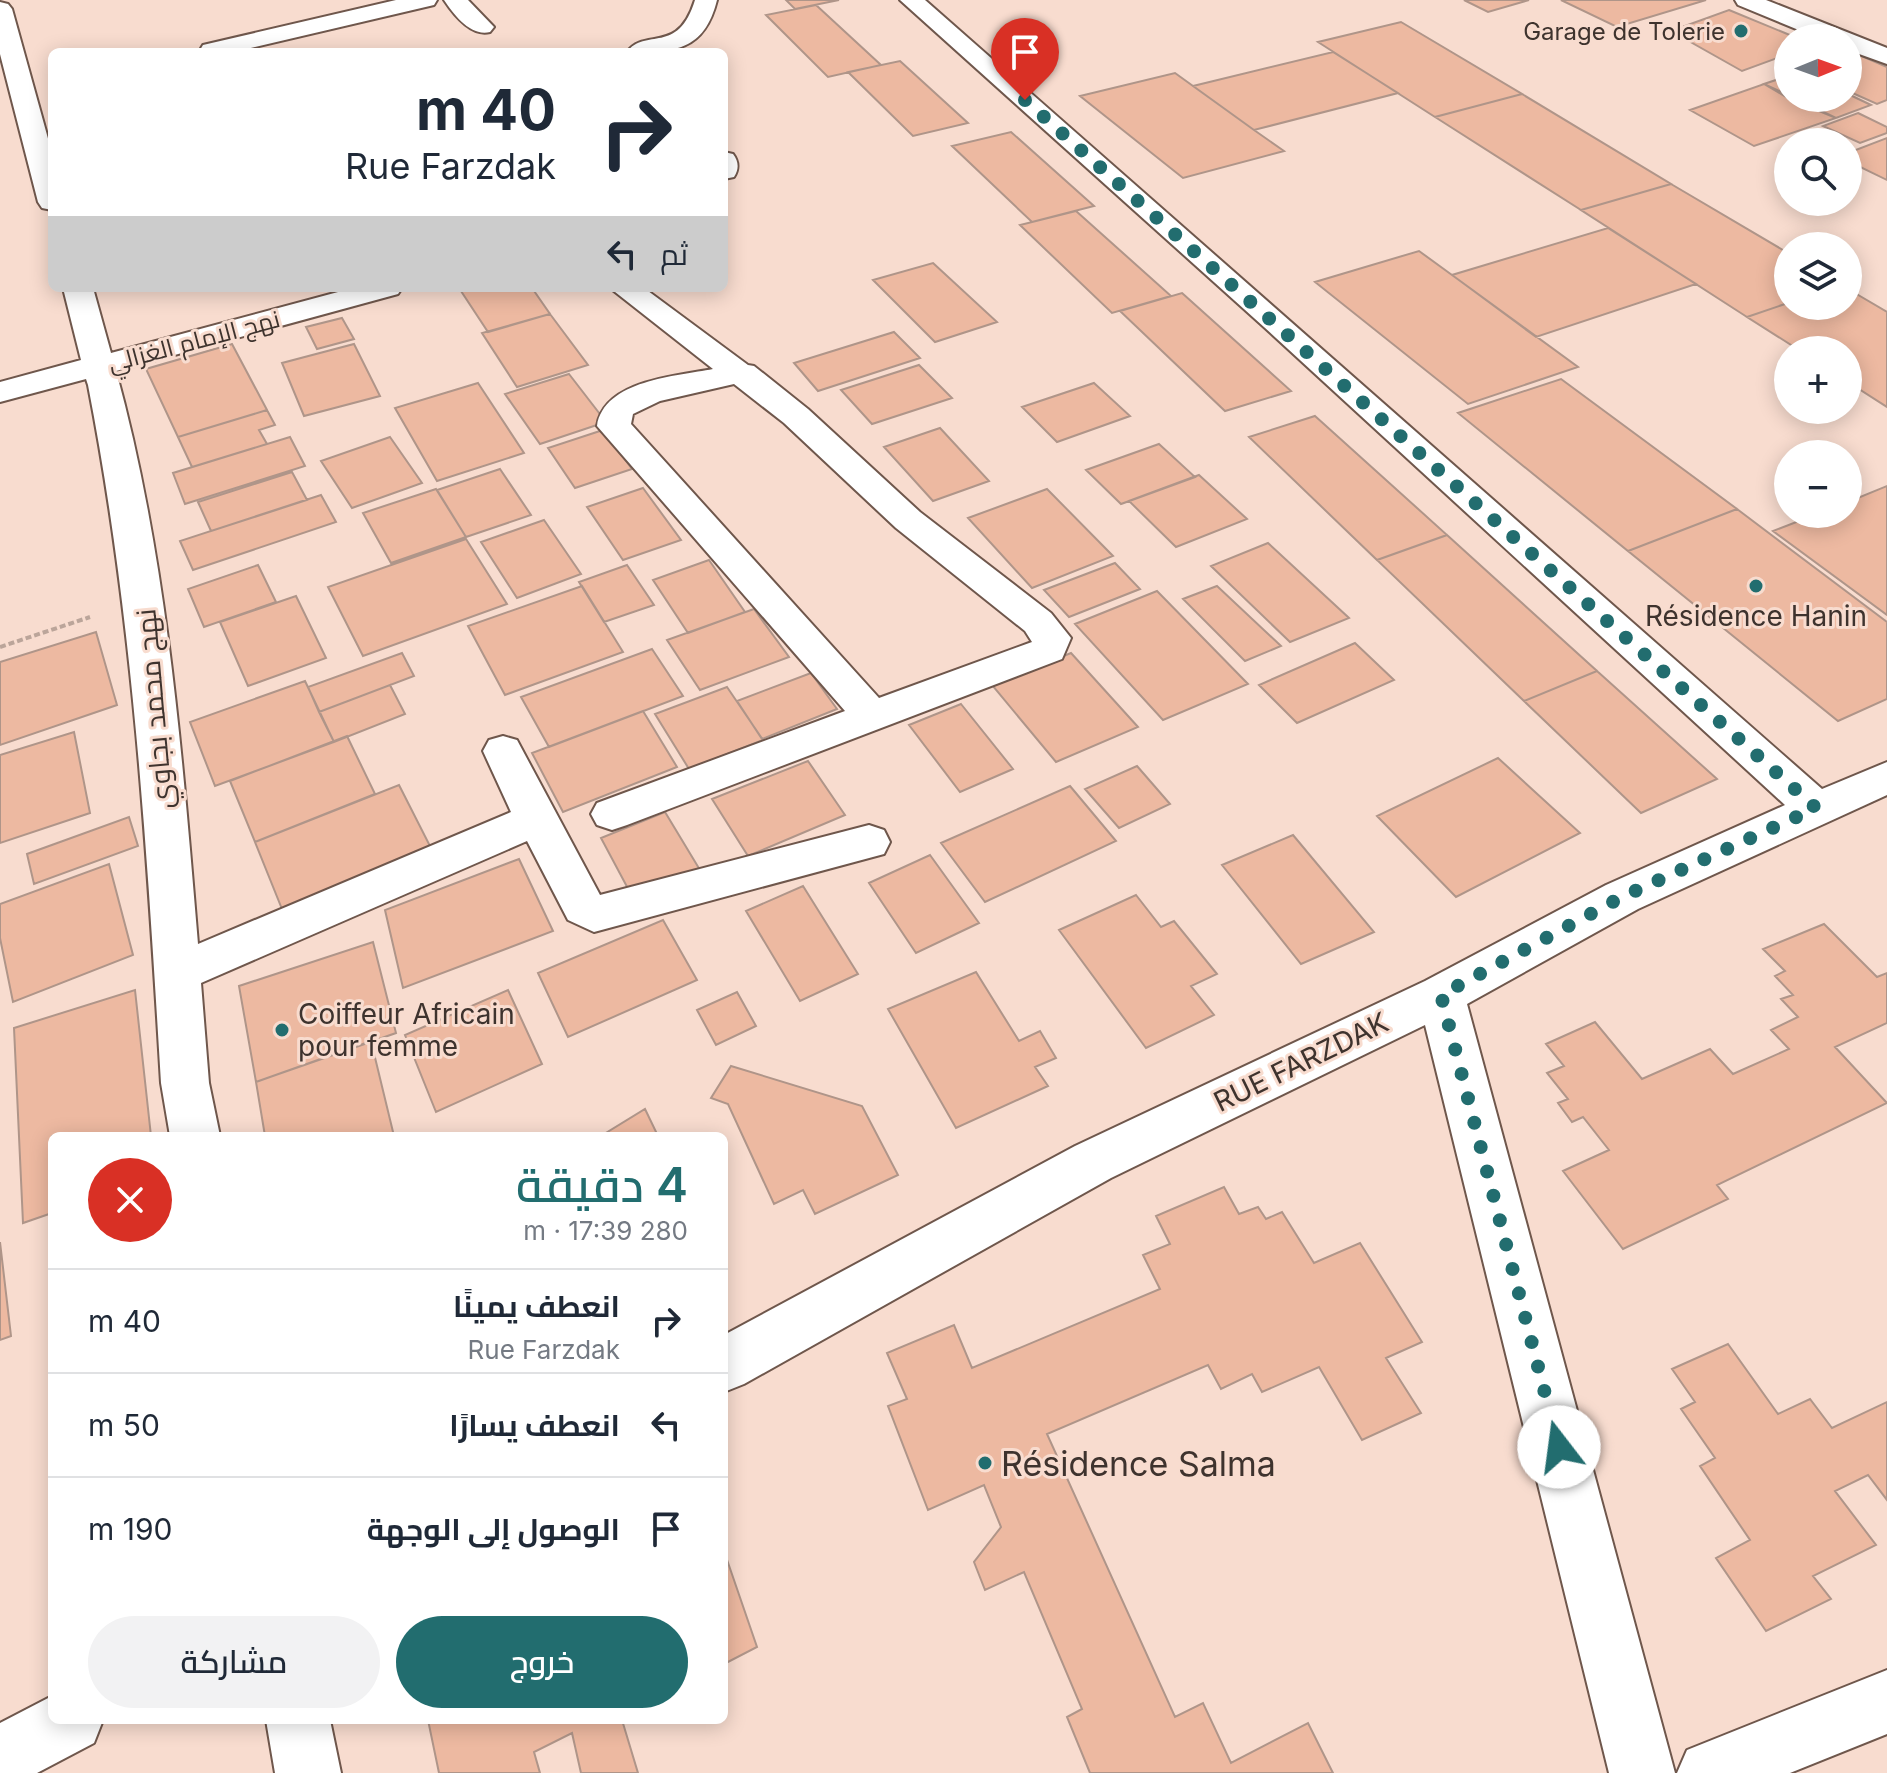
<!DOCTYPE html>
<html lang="ar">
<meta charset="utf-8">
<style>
:root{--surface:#fff;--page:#f2f2f3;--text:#1f2937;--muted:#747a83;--line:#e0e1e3;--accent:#226d6f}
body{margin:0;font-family:Inter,Cairo,sans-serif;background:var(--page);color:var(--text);direction:rtl;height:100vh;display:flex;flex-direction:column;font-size:30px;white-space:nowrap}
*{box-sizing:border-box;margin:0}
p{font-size:26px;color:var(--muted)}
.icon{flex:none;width:44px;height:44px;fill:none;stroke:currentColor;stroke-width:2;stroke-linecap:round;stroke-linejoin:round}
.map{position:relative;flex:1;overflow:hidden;direction:ltr}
.sheet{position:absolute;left:48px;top:1132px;width:680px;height:592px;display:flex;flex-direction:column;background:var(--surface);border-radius:12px;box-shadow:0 4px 20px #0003;direction:rtl}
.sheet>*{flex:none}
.hud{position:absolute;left:48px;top:48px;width:680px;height:244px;border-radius:12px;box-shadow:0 4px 20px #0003;direction:rtl;background:#fff;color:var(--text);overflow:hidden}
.needle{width:52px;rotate:89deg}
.buttons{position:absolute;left:1774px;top:24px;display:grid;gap:16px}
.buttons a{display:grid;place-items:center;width:88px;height:88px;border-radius:50%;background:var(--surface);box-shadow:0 4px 20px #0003;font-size:40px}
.pin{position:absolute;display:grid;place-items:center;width:68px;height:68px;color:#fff;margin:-82px -34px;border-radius:50% 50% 50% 0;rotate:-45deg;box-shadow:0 0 8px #0007}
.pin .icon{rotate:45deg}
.me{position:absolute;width:88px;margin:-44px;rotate:345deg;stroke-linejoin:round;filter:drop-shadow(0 0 6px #0008)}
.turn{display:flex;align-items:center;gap:28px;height:168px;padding:0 40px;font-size:36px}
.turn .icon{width:104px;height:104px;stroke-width:2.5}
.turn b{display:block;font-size:56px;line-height:68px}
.then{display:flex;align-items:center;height:76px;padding:0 40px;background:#0003;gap:16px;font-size:30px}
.round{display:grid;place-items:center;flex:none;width:84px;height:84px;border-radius:42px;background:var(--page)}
.overview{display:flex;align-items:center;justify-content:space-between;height:136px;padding:0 40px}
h1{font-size:48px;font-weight:600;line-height:60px;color:var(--accent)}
.action{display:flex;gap:16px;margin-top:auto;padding:16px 40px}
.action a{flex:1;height:92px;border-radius:48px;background:var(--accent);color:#fff;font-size:32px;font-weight:600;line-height:92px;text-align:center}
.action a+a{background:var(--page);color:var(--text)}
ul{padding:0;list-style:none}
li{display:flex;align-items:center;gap:24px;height:104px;padding:0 40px;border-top:2px solid var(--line)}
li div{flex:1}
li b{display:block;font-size:30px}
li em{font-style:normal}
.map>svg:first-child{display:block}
</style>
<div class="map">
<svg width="1887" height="1773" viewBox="0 0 1887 1773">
<rect width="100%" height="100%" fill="#f8dccf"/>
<path fill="#edb9a1" stroke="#af9589" stroke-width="2" d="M786,0h53l-44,9z
M1464,0h65l-41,12z
M1561,0h145l-89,27z
M816,5l65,60 -53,12 -62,-62z
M1729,10l68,28h-9v16l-46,17 -71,-40z
M1401,22l121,72 -87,23 -117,-75z
M1333,52l65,41 -144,37 -61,-44z
M1857,54l30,13v33l-10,4 -29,-13v-34z
M900,61l68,62 -55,13 -65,-64z
M1175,73l79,57 30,21 -101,27 -103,-82z
M1788,76v19l-24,-11z
M1764,84l24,14 48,20 -82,28 -64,-36z
M1522,94l149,90 -90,26 -146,-93z
M1848,94l23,11 -35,13 -42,-20h54z
M1858,113l29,14v6l-27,10 -37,-17z
M1011,132l83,74 -62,16 -80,-76z
M1887,138v42l-39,-19v-8z
M1671,184l117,69v50l-41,14 -166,-107z
M1076,211l95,85 -59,17 -92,-88z
M1608,228l88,56 -160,53 -84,-62z
M1419,251l33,24 126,92 -110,37 -153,-122z
M933,263l64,59 -62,20 -62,-62z
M459,288h73l18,26 -62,18z
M1848,289l39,23v95l-39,-25v-32h-49l-52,-33 41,-14v3h60z
M1182,293l109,98 -66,20 -105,-100z
M550,314l38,51 -71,22 -35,-54z
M342,318l12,21 -37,10 -11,-22z
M894,332l26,26 -102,33 -24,-28z
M232,344l35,66 -89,27 -32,-68z
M354,344l26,52 -76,20 -22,-53z
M919,365l33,33 -80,26 -31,-34z
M569,374l37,48 -66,22 -35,-50z
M1561,379l176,130 -109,42 -170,-138z
M478,383l46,70 -87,28 -42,-73z
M1094,383l36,33 -73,26 -35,-35z
M267,410l8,15 -16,5 8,14 -75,23 -14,-30z
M1315,416l132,119 -70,25 -128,-123z
M940,428l49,53 -56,20 -49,-54z
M603,430l29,39 -57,19 -27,-40z
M290,437l15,29 -120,38 -12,-31z
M390,437l32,46 -70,25 -31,-47z
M1159,444l36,33 -74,27 -35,-34z
M500,469l31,46 -65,22 -29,-47z
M292,472l15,28 -96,31 -13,-29z
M1199,475l48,44 -71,28 -47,-46z
M1887,486v129l-114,-84 44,-17h31v-12z
M643,488l38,52 -58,20 -36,-53z
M436,489l30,48 -75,26 -28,-50z
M1047,489l66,67 -81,32 -64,-70z
M321,495l15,27 -143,48 -13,-29z
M1737,509l150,113v77l-49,22 -210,-170z
M544,520l37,54 -64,24 -36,-56z
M1447,535l150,136 -73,30 -147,-141z
M466,539l41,65 -144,52 -35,-69z
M1268,543l81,75 -59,24 -79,-76z
M709,560l36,52 -57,21 -35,-53z
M1115,563l25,26 -71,28 -25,-27z
M258,565l18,37 -72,25 -16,-38z
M627,565l27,40 -50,17 -25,-40z
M582,586l41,66 -118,43 -37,-69z
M1217,586l64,60 -36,15 -62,-62z
M1157,591l91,93 -85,36 -88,-96z
M296,596l30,62 -78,28 -28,-64z
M754,609l35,48 -89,33 -33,-50z
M96,632l21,73 -117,40v-83z
M1355,643l39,37 -97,43 -38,-38z
M652,649l31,47 -134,51 -28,-50z
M402,653l12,23 -95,36 -11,-25z
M1071,653l67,74 -82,35 -64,-77z
M1597,671l120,108 -76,34 -117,-112z
M811,673l26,36 -75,30 -25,-38z
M305,681l29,61 -119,44 -25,-64z
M390,685l15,29 -71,28 -15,-30z
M727,687l36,53 -74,29 -34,-55z
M961,704l52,65 -53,23 -51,-67z
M643,711l34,56 -114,45 -31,-59z
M74,732l16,81 -90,30v-88z
M347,736l28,58 -120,48 -25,-61z
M1498,758l82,75 -124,64 -79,-81z
M808,761l37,54 -97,41 -36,-57z
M1137,766l33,38 -51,24 -34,-39z
M399,785l34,67 -149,62 -29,-72z
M1070,786l46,55 -131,61 -44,-59z
M665,812l35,58 -67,28 -32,-60z
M129,817l9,29 -104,38 -7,-30z
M1293,835l81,97 -73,32 -79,-99z
M930,855l49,68 -63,30 -47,-70z
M519,859l34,72 -150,57 -18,-78z
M109,864l24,91 -120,47 -13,-64v-34z
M803,886l55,88 -58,27 -54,-90z
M1136,895l25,32 13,-6 43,53 -26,12 23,29 -68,33 -87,-118z
M663,920l34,60 -129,57 -30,-64z
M1824,924l53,53 10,-4v50l-52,24 52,56 -170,82 11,14 -105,50 -60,-78 46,-21 -26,-33 -11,5 -14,-19 10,-4 -21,-26 17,-7 -18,-22 49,-22 47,57 68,-30 23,25 56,-25 -18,-19 27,-13 -17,-18 12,-4 -18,-19 10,-5 -22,-22z
M373,942l23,91 -140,49 -17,-96z
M976,972l43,69 21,-10 16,27 -21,9 13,19 -92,42 -68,-119z
M135,990l16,146h-99v77l-29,10 -9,-195z
M508,990l34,74 -106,48 -31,-77z
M737,992l19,34 -40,19 -19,-35z
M371,1041l23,95h-129l-9,-54z
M731,1066l131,40 36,69 -83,39 -12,-24 -29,14 -46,-100 -17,-6z
M645,1109l13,27h-57z
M1224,1187l15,27 19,-7 8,12 16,-7 32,51 46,-20 62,99 -36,16 35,55 -59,27 -43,-73 -57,25 -10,-18 -31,15 -13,-24 -161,69 128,283 28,-14 28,60 77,-40 25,50h-243l-23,-56 15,-8 -58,-137 -39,18 -11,-28 27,-35 -17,-42 -56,25 -40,-104 19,-7 -20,-46 67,-28 18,43 188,-79 -17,-34 27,-11 -14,-28z
M0,1242l11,94 -11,4z
M1728,1344l50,70 32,-15 22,29 55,-26v98l-19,-25 -33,16 41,54 -63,31 18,23 -65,32 -50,-73 34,-18 -50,-74 15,-8 -34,-49 14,-7 -23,-33z
M724,1551l33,96 -33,17z
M428,1720h194l16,53h-57l-9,-40 -38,19 6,21h-101z"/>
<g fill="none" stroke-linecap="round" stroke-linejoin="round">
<g stroke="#6f574c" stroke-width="4">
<path id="minor" d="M396,0h41l-3,5 -200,47 -34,-2 3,-5z
M444,0h24l26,27 -4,5c-19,5 -36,-17 -46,-32z
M695,0h22c-13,52 -43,52 -90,52 18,-25 51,4 68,-52z
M900,0h25l897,789 65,-27v33l-249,114 -171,95 208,769h-66l-184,-748 -314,153 -367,206 -20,8v-57l351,-189 350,-165 181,-96 179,-80 -521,-478z
M1735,0h31l121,48v16l-39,-14v-12h-30l-80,-33z
M0,2l8,2 4,5 40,144v57l-10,-2 -4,-6 -38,-148z
M724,152l9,2c6,8 6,15 1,23l-10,2z
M63,288h30l18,65 242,-65h49l-4,6 -282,77c51,185 66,382 82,573l313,-132 -28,-61 6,-11 14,-4 14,4 83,155 269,-70 15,5 6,12 -6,12 -290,78 -26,-12 -41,-79 -326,142 8,100 11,53h-50l-9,-53c-14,-234 -28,-467 -73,-698l-2,-6 -86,23v-20l81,-22z
M610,288h34l104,77 6,1 54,43 112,103 131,101 20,25 -9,21 -435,166 -15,5 -15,-5 -6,-11 6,-11 248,-92 -248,-285c7,-46 80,-50 116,-57zM734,384l50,39 112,105 129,103 7,11 -153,56 -248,-274 2,-10 27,-13z
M1887,1670v64l-97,39h-113l10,-23z
M52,1696v24h51l-9,23 -57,30h-37v-50z
M266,1720h64l11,53h-66z"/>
</g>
<path stroke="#bba59a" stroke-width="4" stroke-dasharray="6 3" stroke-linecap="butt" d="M0,647l90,-30"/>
<use href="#minor" fill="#fff" fill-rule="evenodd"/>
</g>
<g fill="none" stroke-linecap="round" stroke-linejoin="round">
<path stroke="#226d6f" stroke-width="14" stroke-dasharray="0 25.2" d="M1025,100l791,708 -194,89 -181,98 118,452"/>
</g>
<g fill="#226d6f" stroke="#f8dccf" stroke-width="3">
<circle cx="1741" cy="31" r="8"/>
<circle cx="1756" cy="586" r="8"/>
<circle cx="282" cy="1030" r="8"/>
<circle cx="985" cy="1463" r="8"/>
</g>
<g text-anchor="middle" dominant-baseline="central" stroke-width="6" stroke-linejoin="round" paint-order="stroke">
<g font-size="24" fill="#3e332e" stroke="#f8dccf" text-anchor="end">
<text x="1725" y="31">Garage de Tolerie</text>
</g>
<g font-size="24" fill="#3e332e" stroke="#f8dccf">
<text transform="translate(194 341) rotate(-15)">نهج الإمام الغزالي</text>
</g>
<g font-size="28" fill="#3e332e" stroke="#f8dccf">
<text x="1756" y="616">Résidence Hanin</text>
<text x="298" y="1014" text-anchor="start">Coiffeur Africain<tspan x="298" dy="32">pour femme</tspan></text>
</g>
<g font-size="28" fill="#3e332e" stroke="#f8dccf">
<text transform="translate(154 709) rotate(-95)">نهج محمد بجاوي</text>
<text transform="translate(1301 1062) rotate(-26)">RUE FARZDAK</text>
</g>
<g font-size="34" fill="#3e332e" stroke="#f8dccf" text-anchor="start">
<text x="1001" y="1463">Résidence Salma</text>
</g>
</g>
</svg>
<div class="buttons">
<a><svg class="needle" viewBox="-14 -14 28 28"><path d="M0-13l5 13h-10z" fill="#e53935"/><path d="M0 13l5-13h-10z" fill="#747a83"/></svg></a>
<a><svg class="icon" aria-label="search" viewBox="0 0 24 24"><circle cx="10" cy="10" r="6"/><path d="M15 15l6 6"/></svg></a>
<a><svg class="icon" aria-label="layers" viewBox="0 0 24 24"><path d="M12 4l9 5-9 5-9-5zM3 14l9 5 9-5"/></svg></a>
<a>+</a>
<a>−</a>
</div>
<div class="pin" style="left:1025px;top:100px;background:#d93025"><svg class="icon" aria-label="arrive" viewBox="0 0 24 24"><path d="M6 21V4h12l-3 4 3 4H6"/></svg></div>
<svg class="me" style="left:1559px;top:1447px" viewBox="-20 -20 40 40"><circle r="19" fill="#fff"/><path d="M0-13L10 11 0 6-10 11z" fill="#226d6f"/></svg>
<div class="hud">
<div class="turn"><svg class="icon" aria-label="right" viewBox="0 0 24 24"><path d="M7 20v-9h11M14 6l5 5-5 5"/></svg><div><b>40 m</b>Rue Farzdak</div></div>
<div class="then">ثم<svg class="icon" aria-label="left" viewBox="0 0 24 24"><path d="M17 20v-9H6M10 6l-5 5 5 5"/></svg></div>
</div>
<section class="sheet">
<div class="overview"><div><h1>4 دقيقة</h1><p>280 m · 17:39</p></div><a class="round" style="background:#d93025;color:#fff"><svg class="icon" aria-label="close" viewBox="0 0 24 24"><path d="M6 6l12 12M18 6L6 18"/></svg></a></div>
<ul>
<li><svg class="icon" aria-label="right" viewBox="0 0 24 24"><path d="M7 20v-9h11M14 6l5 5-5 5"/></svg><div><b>انعطف يمينًا</b><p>Rue Farzdak</p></div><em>40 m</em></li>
<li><svg class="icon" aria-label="left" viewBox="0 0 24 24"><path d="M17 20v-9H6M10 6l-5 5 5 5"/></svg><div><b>انعطف يسارًا</b></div><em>50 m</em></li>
<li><svg class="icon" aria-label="arrive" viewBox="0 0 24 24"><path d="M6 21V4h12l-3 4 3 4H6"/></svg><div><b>الوصول إلى الوجهة</b></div><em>190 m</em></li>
</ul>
<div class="action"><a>خروج</a><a>مشاركة</a></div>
</section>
</div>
